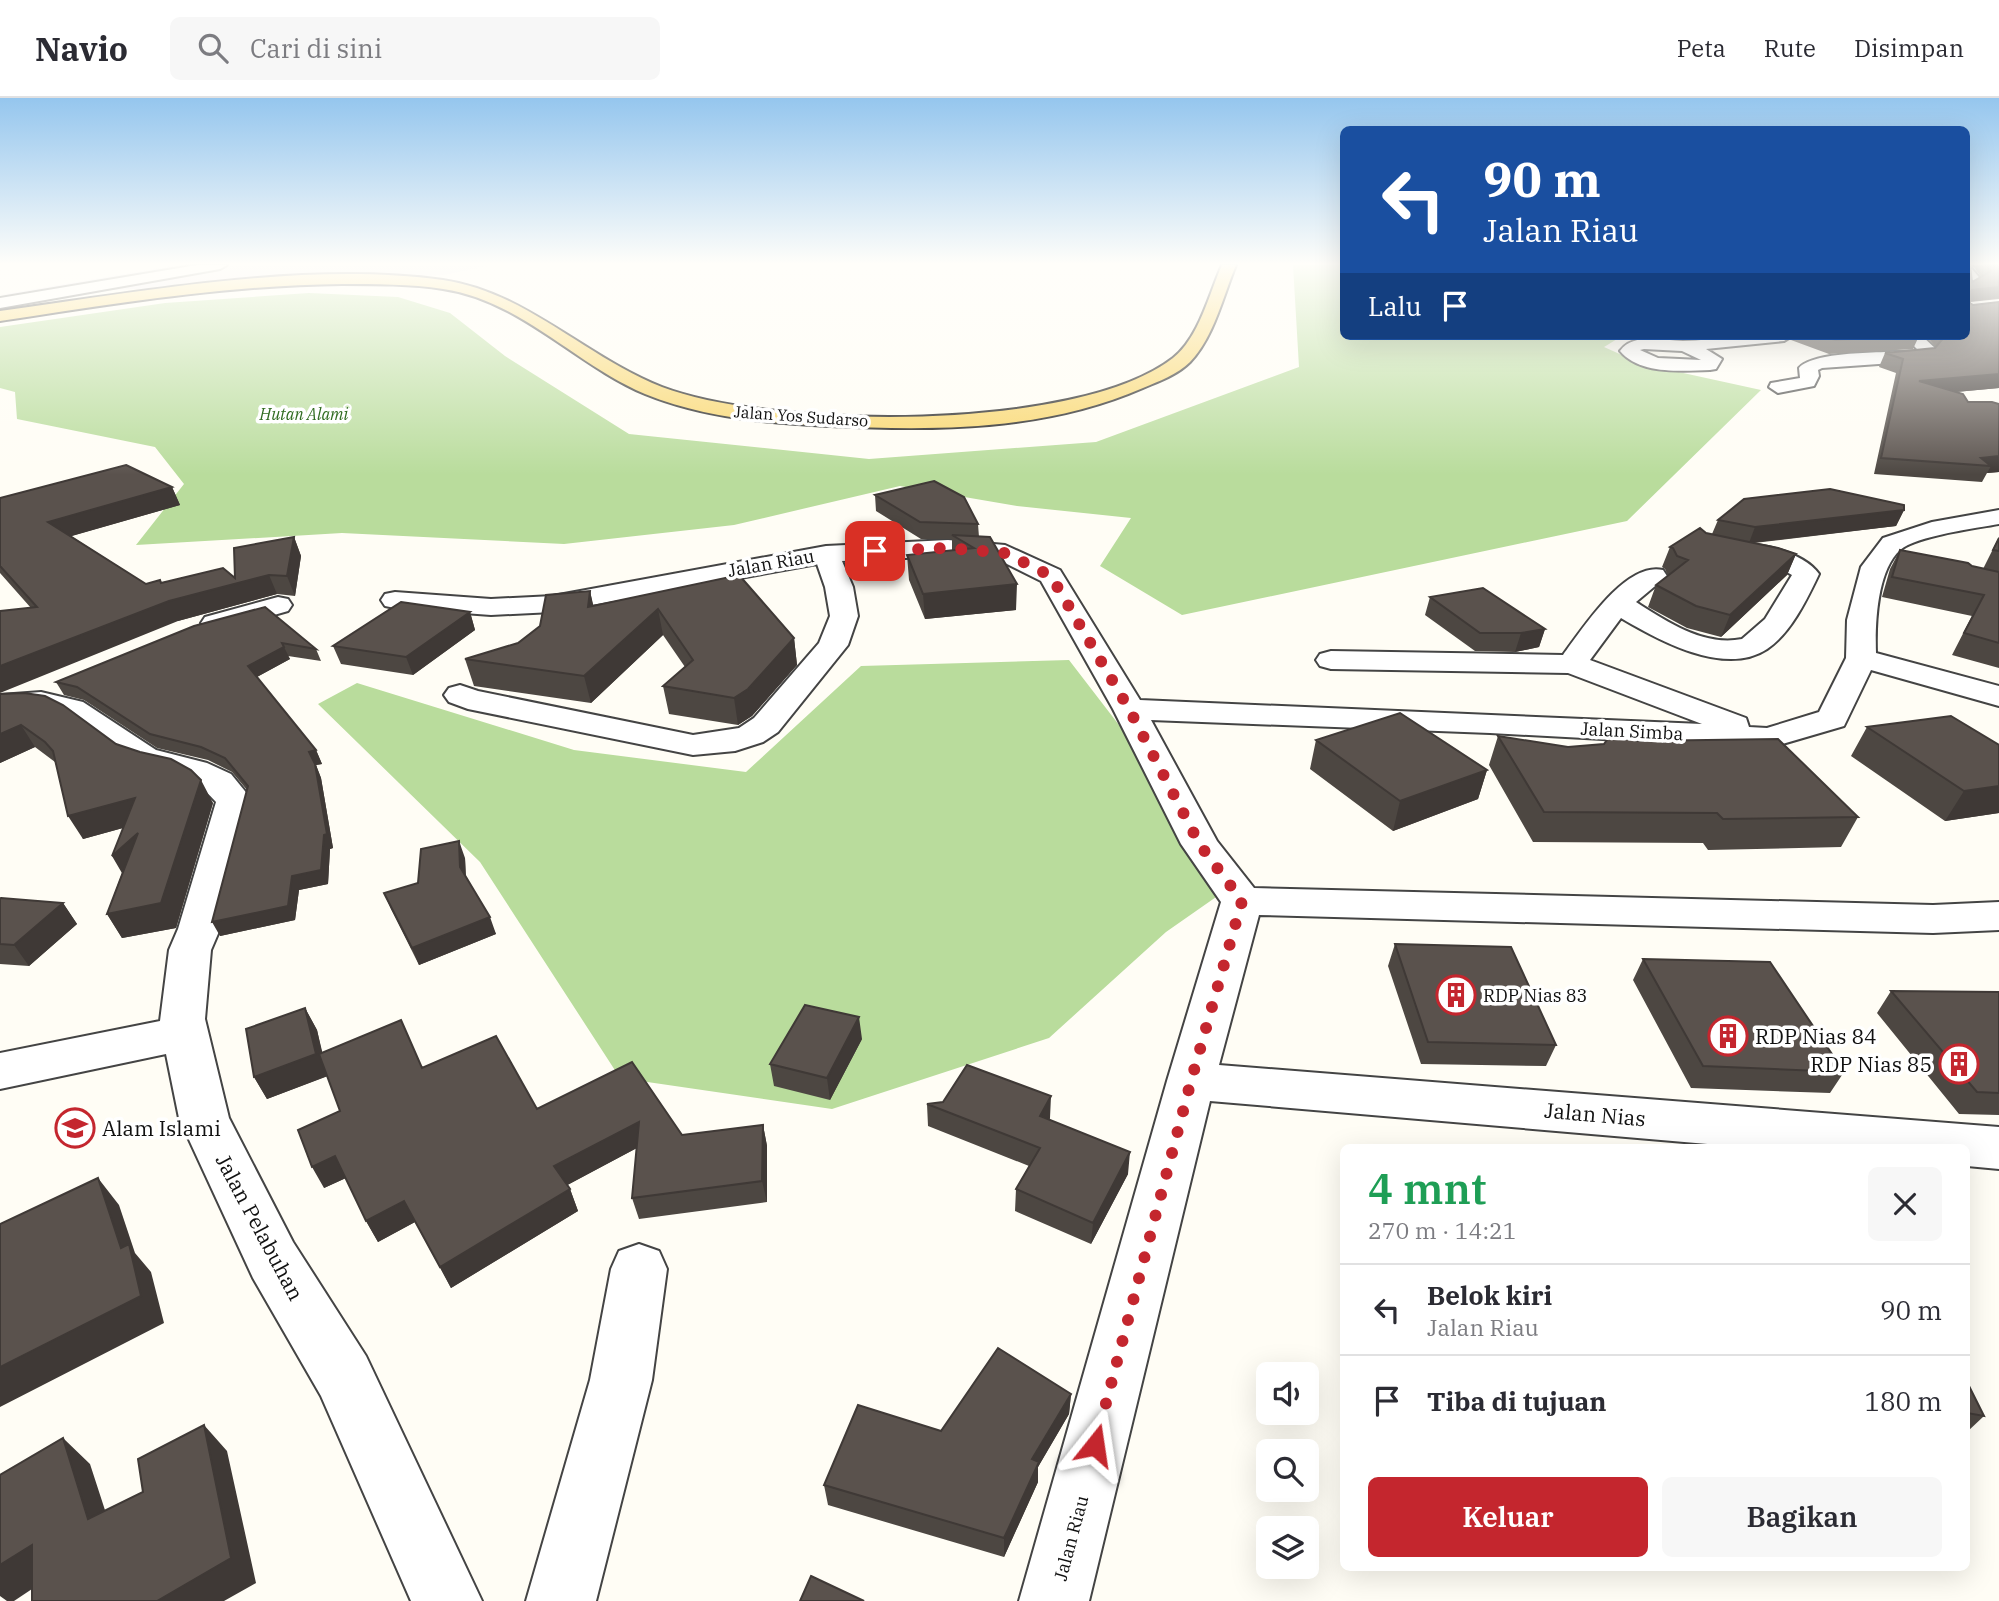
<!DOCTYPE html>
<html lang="id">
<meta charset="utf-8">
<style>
:root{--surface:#fff;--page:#f7f7f7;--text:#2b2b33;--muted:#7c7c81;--line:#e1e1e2;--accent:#c4262e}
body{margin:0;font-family:"IBM Plex Serif",serif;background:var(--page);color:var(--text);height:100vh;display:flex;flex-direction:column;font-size:26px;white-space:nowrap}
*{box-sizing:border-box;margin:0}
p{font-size:23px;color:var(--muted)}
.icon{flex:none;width:38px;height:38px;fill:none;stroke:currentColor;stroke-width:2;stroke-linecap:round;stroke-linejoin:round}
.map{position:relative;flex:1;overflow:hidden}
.drawer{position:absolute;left:1340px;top:1046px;width:630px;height:427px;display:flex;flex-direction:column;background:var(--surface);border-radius:10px;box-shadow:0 7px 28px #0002}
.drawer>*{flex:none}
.banner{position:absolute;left:1340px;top:28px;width:630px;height:214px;border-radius:10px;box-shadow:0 7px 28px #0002;background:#1a4fa0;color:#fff;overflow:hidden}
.controls{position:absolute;left:1256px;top:1264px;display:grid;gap:14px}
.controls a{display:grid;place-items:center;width:63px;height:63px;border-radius:10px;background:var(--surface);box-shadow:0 7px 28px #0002;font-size:35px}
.pin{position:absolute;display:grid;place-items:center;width:60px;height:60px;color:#fff;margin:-30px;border-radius:14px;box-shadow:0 4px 10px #0006}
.me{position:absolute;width:77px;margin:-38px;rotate:15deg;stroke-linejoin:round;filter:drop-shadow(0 0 5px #0008)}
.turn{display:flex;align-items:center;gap:24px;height:147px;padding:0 28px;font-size:32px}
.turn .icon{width:91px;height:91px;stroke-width:2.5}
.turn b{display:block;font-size:49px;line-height:60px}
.then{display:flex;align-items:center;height:66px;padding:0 28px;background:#0003;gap:14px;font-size:26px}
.round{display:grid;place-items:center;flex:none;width:74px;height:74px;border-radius:10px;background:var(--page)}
.overview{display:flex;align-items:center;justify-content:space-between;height:119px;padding:0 28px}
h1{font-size:42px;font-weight:600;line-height:52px;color:#1e9e55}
.cta{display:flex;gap:14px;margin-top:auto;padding:14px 28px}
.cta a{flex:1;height:80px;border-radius:10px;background:var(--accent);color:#fff;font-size:28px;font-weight:600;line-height:80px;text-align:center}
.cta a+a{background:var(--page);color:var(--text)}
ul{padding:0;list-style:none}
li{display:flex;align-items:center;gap:21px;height:91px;padding:0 28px;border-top:2px solid var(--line)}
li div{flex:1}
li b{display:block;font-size:26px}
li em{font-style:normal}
header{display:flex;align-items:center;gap:42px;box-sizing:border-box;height:98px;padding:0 35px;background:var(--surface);border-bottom:2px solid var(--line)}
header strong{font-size:33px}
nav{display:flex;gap:38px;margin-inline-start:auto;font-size:24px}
.search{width:490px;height:63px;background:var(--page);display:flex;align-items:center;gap:18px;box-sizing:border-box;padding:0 24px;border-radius:10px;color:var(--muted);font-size:26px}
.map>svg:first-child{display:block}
</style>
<header>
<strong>Navio</strong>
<div class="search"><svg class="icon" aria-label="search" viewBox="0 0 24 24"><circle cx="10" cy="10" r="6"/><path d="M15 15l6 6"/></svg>Cari di sini</div>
<nav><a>Peta</a><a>Rute</a><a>Disimpan</a></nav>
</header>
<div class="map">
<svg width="1999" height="1503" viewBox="0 0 1999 1503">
<rect width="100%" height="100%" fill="#fffdf5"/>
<path fill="#eee6ef" d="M177,167h315l-48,10 -444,20z"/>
<path fill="#b9dc9c" d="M1293,167h51v71h278l-18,11 38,17 119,26 -134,131 -445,94 -82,-49 31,-48 -114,-12 -117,-20 -166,39 -170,19 -222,-11 -206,12 48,-61 -29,-37 -138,-28 -2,-27 -15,-4v-61l165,-24 144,-10 89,4 52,16 55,43 124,78 240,25 227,-17 203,-75z
M1069,562l170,221 -73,51 -117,106 -217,71 -212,-31 -140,-216 -162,-158 39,-21 217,67 172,22 115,-106z"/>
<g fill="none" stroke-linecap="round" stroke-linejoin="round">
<g stroke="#444" stroke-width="4">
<path id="minor" d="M197,167h30l-7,4 -220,39v-10z
M1967,170l5,1 11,13 -16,9z
M1734,238h58l-8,5 -78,8 16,10 -6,10 -6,1c-27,1 -70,5 -90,-19 14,-19 43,-10 63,-10 17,0 34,-3 51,-5zM1644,251l38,2 19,9 -43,-2 -18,-8z
M1904,238h18l14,13 -9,11 -6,1 -99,7 -4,2 1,6 -5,10 -36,7 -9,-6 2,-4 29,-5 -1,-10c15,-18 92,-15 117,-17l1,-2z
M1999,412v14c-22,4 -83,12 -99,26 -23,21 -25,73 -24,103l123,33v20l-128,-36 -27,56 -75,22 -279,-15 -339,-13 66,121 37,47 679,17 66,-3v28l-66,3 -674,-18 -40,150 780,62v42l-32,-3v-18h-213l-544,-47 -121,500h-70l148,-520 54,-179 -40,-58 -68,-135 -72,-128 -42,-21 -51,-4 -106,5 11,26 5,29 -10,29 -70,87 -15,10 -28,9 -42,4 -225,-46 -19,-7 -5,-7 5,-7 11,-3 18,6 215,44 46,-7 15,-10 65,-75 11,-27 -5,-29 -8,-23 -264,48 -62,3 -96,-7 -10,-2 -4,-6 4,-6 10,-2 96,7 62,-3 273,-50 122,-6 57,5 55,25 80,130 562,24 -134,-51 -237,-4 -11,-3 -4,-6 4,-6 11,-3 232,4c20,-27 63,-94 100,-85l4,6 -31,26c30,19 68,45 106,37l23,-20 27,-44 -16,-9 -45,-9 -4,-5 4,-5c25,-7 73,5 88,27 -12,25 -28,59 -52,75 -42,28 -109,-9 -146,-31l-31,42 156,58 3,9 18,1 52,-16 27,-54 1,-38 14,-53 22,-29 49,-16z
M278,499l10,2 4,6 -4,6 -73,21 -10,-3 -4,-6 4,-6z
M41,594l42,10 73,48 51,13 24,11 22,27 -33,128 -9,21 -6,69 24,99 64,124 73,114 116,245h-71l-90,-205 -68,-118 -74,-160 -13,-64 -166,35v-36l160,-32 9,-71 9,-21 38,-127c-30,-35 -54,-20 -86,-38 -23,-13 -47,-40 -71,-48 -19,-7 -40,-3 -59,-1v-20z
M639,1146l20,7 8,18 -15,111 -56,221h-70l64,-221 21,-111 8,-18z"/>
</g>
<g stroke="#222" stroke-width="4">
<path id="major" d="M1222,167h14c-13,31 -22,72 -46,97 -13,13 -31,19 -47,26 -98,43 -208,43 -312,38 -63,-3 -127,-8 -186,-32 -69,-29 -125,-94 -202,-105 -33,-5 -67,-5 -101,-5 -115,1 -229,20 -342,37v-10c138,-19 304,-50 443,-31 83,12 142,77 219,107 111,42 414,46 511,-29 26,-20 36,-64 49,-93z"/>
</g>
<use href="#minor" fill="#fff" fill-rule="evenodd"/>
<use href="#major" fill="#f9d66b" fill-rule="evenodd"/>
</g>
<path fill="#4d4742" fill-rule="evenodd" d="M1967,167h32v34l-29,3 3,3 26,-3v86l-43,4 43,80 -12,1 -5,9 -108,-8 22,-101 -17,-6 6,-14 50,-5 1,-1 -10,-11h41zM1970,168l4,1 7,10 -9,5z
M1792,238h127l-6,13 -84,5 -38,-14z
M172,389l8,18 -109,31 75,48 89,-6 59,-41 7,19 -6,40 -18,-2 -99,27 -147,-13 -31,-35v-75z
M875,397l103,29 1,13 37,73 -91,9 -16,-39 -2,-25 45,-5v-11h-31l-45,-28z
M1904,412l-8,16 -142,17 42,11 -9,21 -66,62 -34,-9 -39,-21 8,-22 12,-9 -3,-7 -3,-2 8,-20 36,-14 6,1 6,-14z
M1999,439v131l-47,-13 20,-39 -90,-19 8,-28 10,-19 83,19z
M739,477l55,63 3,27 -45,51 -14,9 -69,-11 -6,-28 22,-19 -22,-32 -72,68 -117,-17 -9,-27 53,-16 72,-52 3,15z
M1430,499l115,32 -6,18 -24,5 -40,-1 -50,-36z
M470,514l5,18 -62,45 -72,-11 -8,-18z
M194,528l122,23 5,12 -33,-5 2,3 -33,18 59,73 6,14 -6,1 5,13 12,70 -3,1 -2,35 -29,6 -4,30 -75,16 27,-146 -15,-18 -24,-12 -51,-12 -73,-48 -20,-5 -8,-13z
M0,596l116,50 97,59 -37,125 -54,10 -15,-24 15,-41 1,-45 -40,11 -28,-77 -20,-15 -35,16z
M1867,629l132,18v68l-54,8 -94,-65z
M1498,638l70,11 68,-6 222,76 -17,30 -133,3 -5,-7 -170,-1 -44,-77z
M1316,642l171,30 -9,29 -85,32 -83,-62z
M465,760l1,19 30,57 -77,31 -28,-56 -7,-16 34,-10z
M0,801l63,4 14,21 -48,42 -29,-2z
M1395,846l161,101 -10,21 -125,-2 -33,-98z
M1643,861l201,113 -14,21 -139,-5 -58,-108z
M1891,893l108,1v123l-40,-1 -82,-101z
M305,910l12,22 5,23 101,15 114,41 145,26 81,-10 4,21v56l-128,17 -7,-21 5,-50 -70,37 3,4 8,22 -127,77 -36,-66 -37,20 -12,-21 -20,-43 -22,10 16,-77 -13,-35 -60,23 -13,-22z
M862,941l-32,61 -56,-14 -4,-22z
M927,1006l123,14 -1,2 79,54 -37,70 -76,-33 1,-22 13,-23 -101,-40z
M1967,1284l17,34 -17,16z
M1071,1296l-2,20 -31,53v15l-34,75 -176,-52 -4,-20 117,-54z"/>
<path fill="#3f3936" d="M1999,189v11l-32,4 3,-9 2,-3z
M1999,276v14l-87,8 7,-15z
M1999,358v16l-12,1 4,-7 -10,-8z
M172,389l8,18 -122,35 -10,-18z
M1904,412l-8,16 -147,17 6,-16z
M294,439l7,19 -6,40 -8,-20z
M1796,456l-9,21 -66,62 9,-22z
M269,477l8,19 -99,27 -178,72v-27l169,-65z
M1017,486l-1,26 -91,9 -2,-25z
M590,493l6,26 -8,-10z
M658,511l5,26 -72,68 -7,-27z
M470,514l5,18 -62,45 -7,-18z
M1545,531l-6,18 -24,5 6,-19z
M794,540l3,27 -45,51 -14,9 -4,-27z
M284,549l6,12 -37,20 -5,-13z
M21,627l14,22 -35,16v-29z
M316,652l6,14 -6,1 5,13 12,70 -3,1 -2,35 -29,6 -4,30 -75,16 -8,-14 80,-46 17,-124z
M1487,672l-9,29 -85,32 7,-30z
M201,682l12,23 -37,125 -54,10 -15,-24z
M1999,688v27l-54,8 19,-30z
M135,700l13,23 -65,18 -15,-23z
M138,735l-12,47 -14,-24z
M459,743l6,17 1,26 -6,-17z
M63,805l14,21 -48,42 -15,-21z
M490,819l6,17 -77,31 -7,-17z
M305,910l12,22 11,46 -61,23 -13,-22z
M859,919l3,22 -32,61 -3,-22z
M1051,998l-1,22 -11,20 1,-22z
M639,1024l7,21 -84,45 -8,-22z
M763,1027l4,21v56l-5,-21z
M1130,1054l-2,22 -37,70 2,-21z
M335,1058l13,21 -24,11 -12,-21z
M98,1080l21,27 16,48 16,19 13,51 -164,84v-40l121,-119z
M570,1091l8,22 -127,77 -11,-21z
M404,1103l11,21 -37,20 -12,-21z
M1071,1296l-2,20 -31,53v15l-34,75v-19l28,-79z
M204,1327l23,26 29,132 -32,18h-67z
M63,1340l27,26 26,80 -28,-25z
M32,1447l30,24 -48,32h-7l-7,-5v-31z"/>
<path fill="#5a524d" stroke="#3f3936" stroke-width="2" d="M1967,167h3l2,17 19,-11 -5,-6h13v22l-27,3 -2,3v10l3,2 26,-3v72l-80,7 44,13 5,8h24l7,2v52l-18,2 10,8 -110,-8 22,-99 -18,-6 50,-5 10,-12h22z
M1822,238h86l-73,4z
M126,367l46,22 -124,35 98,62 14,-4 1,3 62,-15 12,10 -1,-30 60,-11 -7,39 -18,-1 -100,26 -169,65v-55l37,-4 -37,-41v-68z
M934,383l30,16 14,27 -58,-2 -45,-27z
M1830,391l74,16v5l-149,17 -37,-7 26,-21z
M1700,430l6,5 72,15 18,6 -66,61 -34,-9 -40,-21 32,-25 -11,-4 -4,-8 -3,-1z
M952,437l38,2 27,47 -94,10 -16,-39 67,-7z
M1999,440v13l-6,-1z
M1900,452l68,13 4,3 27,6v71l-35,-10 20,-38 -92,-18z
M739,477l55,63 -46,51 -14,9 -71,-12 30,-26 -35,-51 -74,67 -119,-17 53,-16 22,-17 6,-31 44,-4 -2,16z
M1483,490l62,41 -24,4h-41l-50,-36z
M401,504l69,10 -64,45 -73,-11z
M265,509l51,42 -34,-6 2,4 -36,19 68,84 -7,2 6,12 12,70 -3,1 -3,35 -29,6 -4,30 -76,16 36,-136 -23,-28 -24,-11 -51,-13 -73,-47 -21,-5 138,-56z
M24,595l21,3 18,9 53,39 24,8 31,7 20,11 10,10 -40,123 -54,11 31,-81 -26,23 23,-58 -67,18 -15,-65 -8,-9 -24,-17 -21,9v-40z
M1400,615l87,57 -87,31 -84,-61z
M1951,618l48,29v41l-35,5 -97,-64z
M1498,638l70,11 36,-3 5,-7h24l3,4 142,-2 80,78 -135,2 -6,-6 -173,-1z
M459,743l1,26 30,50 -78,31 -28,-55 34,-10 3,-34z
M1,800l62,5 -49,42 -14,-1v-45z
M1395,846l116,3 45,98 -128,-3z
M1643,861l127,3 74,110 -141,-6z
M1891,893l108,1v101l-22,-1z
M805,907l54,12 -32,61 -57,-14z
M305,910l11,46 -62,23 -8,-48z
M401,922l21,48 74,-32 41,73 95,-47 50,73 81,-10 -1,56 -130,17 7,-76 -85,44 16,23 -130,78 -36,-66 -38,20 -31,-65 -23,11 -14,-37 42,-19 -21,-57z
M967,967l84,31 -11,20 90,36 -37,71 -77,-34 24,-41 -113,-44 16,-2z
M98,1080l23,70 8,-4 12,52 -141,71v-143z
M998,1250l73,46 -39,65 7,3 -35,76 -180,-53 34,-80 83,26z
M1967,1284l17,34 -17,-3z
M204,1327l27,133 -74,43h-125v-56l-32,20v-90l63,-37 25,81 55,-27 -5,-33z
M811,1478l53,25h-64z"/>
<linearGradient id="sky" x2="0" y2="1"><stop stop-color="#95c6ee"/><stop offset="0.44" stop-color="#fffefa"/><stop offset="1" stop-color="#fffefa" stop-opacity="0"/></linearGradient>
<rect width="1999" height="377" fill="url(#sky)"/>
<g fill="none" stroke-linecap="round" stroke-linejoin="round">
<path stroke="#c4262e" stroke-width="12" stroke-dasharray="0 21.6" d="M875,453l73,-3 57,5 46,23 78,133 71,136 42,56 -51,180 -96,364"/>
</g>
<defs>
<g id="building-ring" transform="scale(2.0125)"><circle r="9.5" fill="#fff" stroke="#c4262e" stroke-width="1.5"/><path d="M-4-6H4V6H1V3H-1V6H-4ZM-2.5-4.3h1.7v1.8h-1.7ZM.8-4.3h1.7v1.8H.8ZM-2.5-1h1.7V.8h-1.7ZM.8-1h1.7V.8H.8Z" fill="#c4262e"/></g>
<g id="school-ring" transform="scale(2.0125)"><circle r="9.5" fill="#fff" stroke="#c4262e" stroke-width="1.5"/><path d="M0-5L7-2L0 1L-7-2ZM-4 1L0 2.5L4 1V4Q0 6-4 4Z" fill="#c4262e"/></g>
</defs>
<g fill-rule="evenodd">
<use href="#building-ring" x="1456" y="897"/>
<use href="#building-ring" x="1728" y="938"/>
<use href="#building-ring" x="1959" y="966"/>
<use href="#school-ring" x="75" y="1030"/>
</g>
<g text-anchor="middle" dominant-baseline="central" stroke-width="7" stroke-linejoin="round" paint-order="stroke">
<g font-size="16" font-style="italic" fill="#2f6b1f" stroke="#fff">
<text x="304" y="316">Hutan Alami</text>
</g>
<g font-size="16" fill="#111" stroke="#fff">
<text transform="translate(801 318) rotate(4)">Jalan Yos Sudarso</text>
</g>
<g font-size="18" fill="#111" stroke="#fff">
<text transform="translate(771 465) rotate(-10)">Jalan Riau</text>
<text transform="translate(1632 633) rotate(3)">Jalan Simba</text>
<text transform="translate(1071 1440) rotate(-75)">Jalan Riau</text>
</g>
<g font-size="18" fill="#111" stroke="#fff" text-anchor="start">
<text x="1483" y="897">RDP Nias 83</text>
</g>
<g font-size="21" fill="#111" stroke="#fff" text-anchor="start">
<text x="1755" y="938">RDP Nias 84</text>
<text x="1932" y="966" text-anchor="end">RDP Nias 85</text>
<text x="102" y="1030">Alam Islami</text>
</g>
<g font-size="21" fill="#111" stroke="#fff">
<text transform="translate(1595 1016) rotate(5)">Jalan Nias</text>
<text transform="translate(260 1129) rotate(62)">Jalan Pelabuhan</text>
</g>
</g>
</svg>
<div class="controls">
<a><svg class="icon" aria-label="sound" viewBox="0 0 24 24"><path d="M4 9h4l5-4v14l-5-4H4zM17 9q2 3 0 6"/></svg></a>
<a><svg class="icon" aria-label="search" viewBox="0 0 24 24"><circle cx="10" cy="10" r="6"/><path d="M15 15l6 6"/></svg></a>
<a><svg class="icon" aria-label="layers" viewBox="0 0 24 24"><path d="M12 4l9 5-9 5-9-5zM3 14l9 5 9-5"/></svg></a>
</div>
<div class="pin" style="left:875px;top:453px;background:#d93025"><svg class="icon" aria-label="arrive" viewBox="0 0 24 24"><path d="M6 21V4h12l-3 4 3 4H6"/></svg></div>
<svg class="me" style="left:1095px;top:1347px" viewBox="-20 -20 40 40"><path d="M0-17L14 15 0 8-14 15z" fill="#c4262e" stroke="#fff" stroke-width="4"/></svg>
<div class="banner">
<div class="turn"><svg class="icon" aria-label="left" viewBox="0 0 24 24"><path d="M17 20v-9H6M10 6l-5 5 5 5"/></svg><div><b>90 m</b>Jalan Riau</div></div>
<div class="then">Lalu<svg class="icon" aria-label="arrive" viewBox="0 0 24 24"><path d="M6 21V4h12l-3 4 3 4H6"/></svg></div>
</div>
<section class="drawer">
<div class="overview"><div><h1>4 mnt</h1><p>270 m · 14:21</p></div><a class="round"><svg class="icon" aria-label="close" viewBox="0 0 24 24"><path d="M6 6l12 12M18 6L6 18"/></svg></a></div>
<ul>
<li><svg class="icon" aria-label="left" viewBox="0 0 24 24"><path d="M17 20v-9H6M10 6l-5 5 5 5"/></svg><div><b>Belok kiri</b><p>Jalan Riau</p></div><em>90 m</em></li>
<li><svg class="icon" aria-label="arrive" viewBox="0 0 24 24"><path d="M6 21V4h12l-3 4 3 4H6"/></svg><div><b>Tiba di tujuan</b></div><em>180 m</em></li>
</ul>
<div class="cta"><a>Keluar</a><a>Bagikan</a></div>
</section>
</div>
